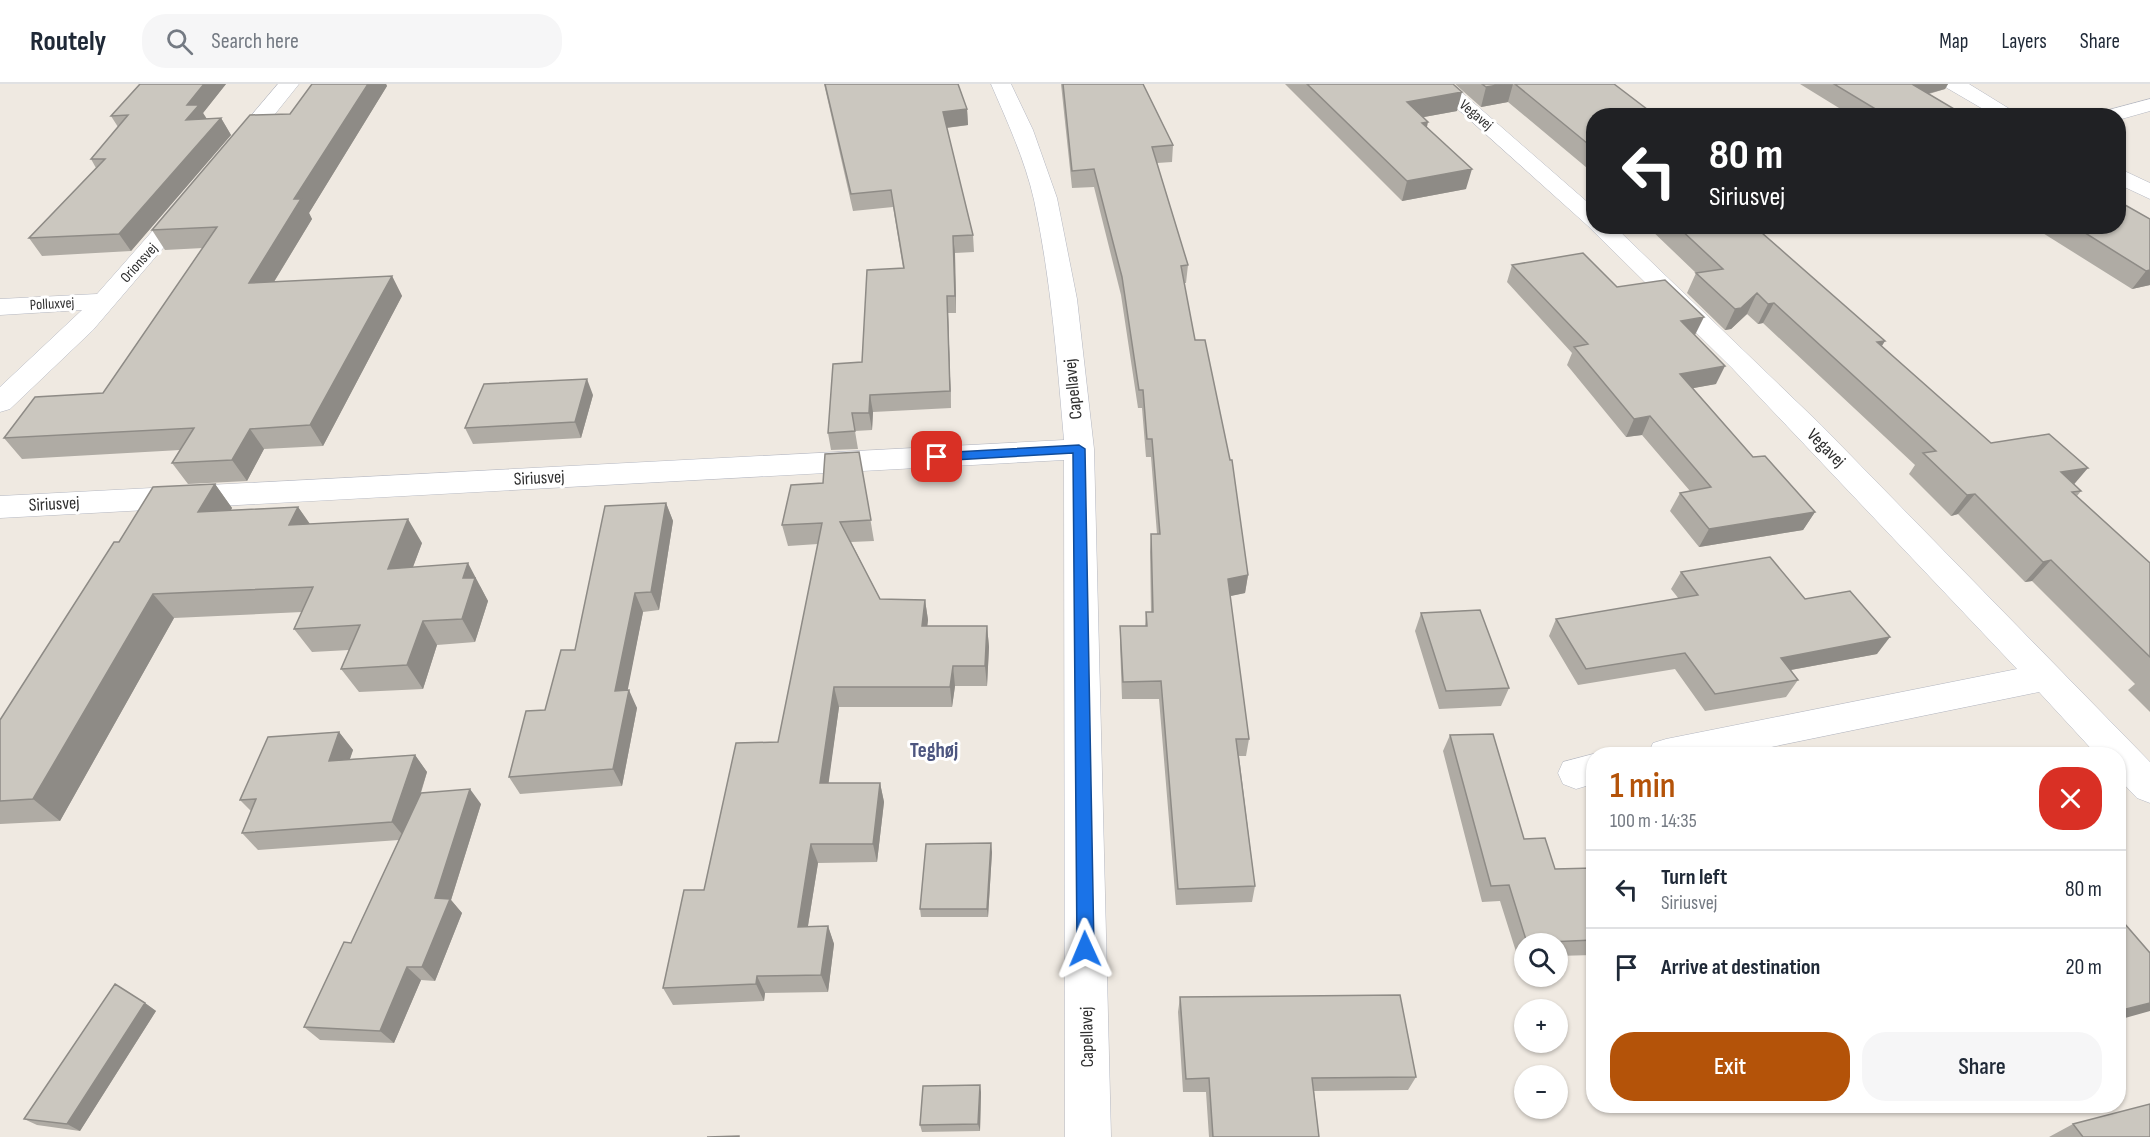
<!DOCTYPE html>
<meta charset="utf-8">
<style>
:root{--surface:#fff;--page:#f6f6f7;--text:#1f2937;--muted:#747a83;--line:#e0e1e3;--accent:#b45309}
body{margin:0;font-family:"Sofia Sans Condensed",sans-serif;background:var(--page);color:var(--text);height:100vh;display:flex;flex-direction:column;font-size:22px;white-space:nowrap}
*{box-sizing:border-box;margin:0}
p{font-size:20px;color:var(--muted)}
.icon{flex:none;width:33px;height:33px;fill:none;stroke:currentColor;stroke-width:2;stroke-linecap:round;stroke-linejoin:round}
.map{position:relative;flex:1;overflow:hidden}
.panel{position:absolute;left:1586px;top:663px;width:540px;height:366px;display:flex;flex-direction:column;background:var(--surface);border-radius:24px;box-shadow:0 2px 4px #0004}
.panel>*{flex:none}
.top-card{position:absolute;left:1586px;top:24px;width:540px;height:126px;border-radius:24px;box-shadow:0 2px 4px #0004;background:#202124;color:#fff;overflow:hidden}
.buttons{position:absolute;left:1514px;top:849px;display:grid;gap:12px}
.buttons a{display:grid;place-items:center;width:54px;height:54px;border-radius:50%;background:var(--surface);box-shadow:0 2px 4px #0004;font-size:30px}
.pin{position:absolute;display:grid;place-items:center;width:51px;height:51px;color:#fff;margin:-26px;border-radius:12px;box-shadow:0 3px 9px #0006}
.me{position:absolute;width:66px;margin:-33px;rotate:359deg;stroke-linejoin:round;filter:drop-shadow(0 0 4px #0008)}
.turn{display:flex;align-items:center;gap:21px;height:126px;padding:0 24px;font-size:27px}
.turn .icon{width:78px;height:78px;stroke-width:2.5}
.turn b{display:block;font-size:42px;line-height:51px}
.round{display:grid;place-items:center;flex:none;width:63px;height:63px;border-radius:24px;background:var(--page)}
.headline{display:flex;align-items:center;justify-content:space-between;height:102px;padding:0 24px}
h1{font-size:36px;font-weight:600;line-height:45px;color:var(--accent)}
.action{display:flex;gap:12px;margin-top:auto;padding:12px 24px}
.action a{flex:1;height:69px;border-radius:24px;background:var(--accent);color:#fff;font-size:24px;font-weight:600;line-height:69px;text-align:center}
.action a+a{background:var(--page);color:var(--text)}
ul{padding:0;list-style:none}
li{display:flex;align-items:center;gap:18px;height:78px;padding:0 24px;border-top:2px solid var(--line)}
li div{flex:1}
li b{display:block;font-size:22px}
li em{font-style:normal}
header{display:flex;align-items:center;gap:36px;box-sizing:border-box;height:84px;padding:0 30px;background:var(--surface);border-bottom:2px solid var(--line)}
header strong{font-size:28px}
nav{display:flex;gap:33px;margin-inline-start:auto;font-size:21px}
.search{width:420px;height:54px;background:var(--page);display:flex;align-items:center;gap:15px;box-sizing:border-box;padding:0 21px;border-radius:24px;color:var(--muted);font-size:22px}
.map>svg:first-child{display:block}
</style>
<header>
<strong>Routely</strong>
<div class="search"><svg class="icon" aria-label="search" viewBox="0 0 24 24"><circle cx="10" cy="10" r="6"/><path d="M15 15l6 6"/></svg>Search here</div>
<nav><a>Map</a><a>Layers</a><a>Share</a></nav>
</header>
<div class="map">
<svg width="2150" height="1053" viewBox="0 0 2150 1053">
<rect width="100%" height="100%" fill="#efe9e1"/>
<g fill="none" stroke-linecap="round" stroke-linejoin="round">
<g stroke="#b4b7c1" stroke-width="1">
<path id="minor" d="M278,0h21l-56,70h-16l-3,-5 3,-5z
M991,0h20l22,46 24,68 20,101 17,150 17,688h-46l-1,-677 -1064,58v-22l1064,-56c-7,-80 -13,-161 -30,-240 -9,-40 -27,-79 -43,-116z
M1430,0h22l141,123v19h21l207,199 329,337v41l-13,-5 -19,-20v-24h-22l-57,-62 -302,62h-89l5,-11 13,-4 351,-70 -285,-301 -144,-142z
M2150,15v12l-32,9v-4h-20l3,-4z
M186,116l8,2 4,5 -4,5 -101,118 -83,79 -10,3v-25l82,-77 -82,5v-16l97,-5 81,-92z
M1593,670h3h-3v30l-17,5 -13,-5 -5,-11 5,-11z"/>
</g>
<g stroke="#b4b7c1" stroke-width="1">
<path id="tertiary" d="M1944,0h25l52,32h-26l-48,-28z
M2118,84l32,15v16l-32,-15z"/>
</g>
<use href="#minor" fill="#fff" fill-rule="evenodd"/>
<use href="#tertiary" fill="#fff" fill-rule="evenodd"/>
</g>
<path fill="#afaba4" d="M140,0h86l-23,29 4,6 14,-1 10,17 -100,116 -89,5 -13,-18 67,-70 -5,-9 27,-32 -7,-11z
M312,0h74l1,2 -78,127 3,6 -38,63 118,-6 10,20 -79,150 -59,3 -17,32 -59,3 -16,-21 8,-13 -158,9 -18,-21 99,-45 100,-145 -38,2 -13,-20 138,-116z
M824,0h134l9,25 1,16 -21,3 26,107 1,17 -19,1 1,60h-8l3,95 -78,4 -1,18 -17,1 3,18 -27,1 -3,-17 34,-71 41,-94 -10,-61 -40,4z
M1061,0h82l30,61 -1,17 -15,1 31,102 -2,18h-2l11,57 53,235 -3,18 -15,3 19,143 -3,17h-7l16,130 -3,16 -76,3 -17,-206h-37l-2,-55v-18h25l1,-14h5l-1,-60 1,-18h6l-6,-77h-5l-4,-49h-4l-17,-113 -27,-108 -22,1z
M1285,0h168l4,27 -33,6 3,10 39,62 -64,12z
M1455,0h159l-21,32v57l-85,-71 -27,5z
M1800,0h148l-3,5 -16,5 37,22h-114z
M2150,135v66l-18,4 -94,-59 2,-3 -1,-1h79z
M1647,142h107l128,121 109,96 83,41 7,7 -4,5 73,67v149l-22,-22 7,-6 -103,-103 -7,1 -67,-68 -7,2 -42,-42 6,-9 -152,-142 -5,1 -11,-10 -16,15 -6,1 -38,-37 9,-20z
M1512,181l105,22 78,48 21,49 -23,4 60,69 62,55 -12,18 -104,17 -29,-36 10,-18 10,-2 -48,-56 -16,2 -59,-72 5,-12 -65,-71z
M593,311l-12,43 -108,6 -8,-16z
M859,368l15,89 -23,1 29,57 45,1 3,20 -1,6h60l2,21 -2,39h-32l-3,21h-113l-11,76h52l4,19 -7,60 -59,1 -10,63h20l6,18 -6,48 -63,1 -1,8 -91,4 -10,-17 41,-98 74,-148 40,-198 -30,2 -6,-21 41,-42z
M215,400l17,24 -1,2 67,-3 12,17 112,19 -9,24 68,20v1l7,13 -13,41 -38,3 -14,44 -64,3 -18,-23 8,-19 -37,2 -18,-23 8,-17 -128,6 -114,203 -60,3v-104l119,-178z
M666,419l7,18 -14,89 -16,2 -16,78 10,18 -15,78 -102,8 -11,-17 36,-67z
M1681,488l124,27 72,55 -86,16 7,10 -12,17 -81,14 -30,-42 -97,16 -29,-49 7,-17 123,-20 -8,-10z
M1421,529l88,75 -8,18 -62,3 -24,-78z
M339,648l14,18 -3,9 65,-4 12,17 -6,21 60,11 -30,96 11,13 -27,68 -14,-1 -27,63 -74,-3 -16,-13 47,-84 48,-103 -141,10 -16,-17 9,-22 -11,-11z
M1450,651l74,104 31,30 38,-1v87l-36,1v-12h-33v14h-6l-18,-57 -18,1 -39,-151z
M992,768l-4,65h-67l-1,-8z
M1180,913l236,80 -8,13 -94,1 5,46h-110l-3,-45h-23l-5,-80z
M145,919l11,8 -76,120 -43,-6 -13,-6z
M981,1008l-1,39 -58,1 -2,-7z
M2073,1040l77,13h-101z"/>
<path fill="#8e8b86" d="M204,0h22l-23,29 5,8 -22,-1 1,-15z
M368,0h18l1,2 -78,127 3,6 -51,84 -12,-20 45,-84z
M1504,0h9l-5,18 -27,5 5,-20z
M1912,0h36l-3,5 -41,11z
M1462,8l-5,19 -55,10 5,-19z
M967,25l1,16 -24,3 -1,-16z
M221,34l10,17 -100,116 -12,-17z
M1428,38l-4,19 -2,-18z
M1472,85l-6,20 -64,12 5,-20z
M953,152l2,17 1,60 -1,-17z
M2150,186v15l-18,4 14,-18z
M392,192l10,20 -79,150 -13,-21z
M1757,209l-10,21 -16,15 -6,1 10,-21z
M947,212l1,17 3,95 -1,-17z
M1774,219l-11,20 -5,1 10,-20z
M1704,233l-9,18 -14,-14z
M1885,257l-13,21 5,-20z
M1725,282l-9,18 -44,8 8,-18z
M587,295l6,16 -12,43 -6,-16z
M870,311l3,17 -1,18 -3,-17z
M1650,332l-8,19 -16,2 8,-18z
M250,345l14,20 -17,32 -15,-21z
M2088,384l-18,21 -9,-17z
M215,400l17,24 -15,28 -19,-24z
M1975,410l-17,20 -7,2 16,-21z
M666,419l7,18 -14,89 -8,-18z
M298,423l16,23 -25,-5z
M1815,428l-12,18 -104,17 10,-18z
M408,435l14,24 -19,50 -15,-24z
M2051,476l-19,21 -7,1 18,-20z
M468,479l20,38 -13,41 -13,-23 1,-41z
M1248,491l-3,18 -19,4 2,-18z
M635,509l8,19 -19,97 -9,-18z
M153,510l21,24 -114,203 -27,-22z
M925,516l3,20 -3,27 -3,-21z
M423,537l14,24 -14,44 -16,-24z
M987,542l2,21 -2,39 -2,-20z
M1890,553l-13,17 -108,20 12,-16z
M953,582l2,20 -3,21 -2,-20z
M834,603l5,20 -13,95 -6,-19z
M629,606l8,18 -15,78 -9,-17z
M339,648l14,18 -10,28 -14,-17z
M415,671l12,17 -21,67 -14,-17z
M880,699l4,19 -7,60 -4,-18z
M470,705l11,15 -30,96 11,13 -27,68 -13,-14 13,-69z
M991,759l1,9 -4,65 -1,-8z
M811,760l7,19 -13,81 -7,-17z
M828,842l6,18 -6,48 -7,-17z
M407,883l14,13 -27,63 -14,-12z
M757,892l8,17 -1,8 -8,-17z
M145,919l11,8 -76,120 -13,-7z
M2150,919v8l-32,9v-9z
M980,1001l1,7 -1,39 -2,-7z"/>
<path fill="#cbc7bf" stroke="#8e8b86" stroke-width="1.5" d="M140,0h64l-17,21h12l-13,15 35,-2 -102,116 -90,4 76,-79h-14l37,-44 -17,1z
M312,0h56l-74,115h7l-52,84 143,-7 -82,149 -60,4 -18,31 -60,3 22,-35 -190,10 31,-41 68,-4 114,-166 -65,3 98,-115 40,-1z
M825,0h133l9,25 -24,3 30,123 -20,1 2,60h-8l3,95 -80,4 -1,18h-17l3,18 -27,2 5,-69 29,-2 5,-92 37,-2 -13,-78 -40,4z
M1063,0h80l30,61 -21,2 36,118 -7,1 14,74h10l25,120h2l16,115 -20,4 21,160h-13l19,147 -77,3 -17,-208 -38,1 -3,-56h27l-1,-14h7l-2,-78h9l-8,-95h-5l-4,-49h-4l-17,-113 -28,-108 -22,2z
M1307,0h146l9,8 -55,10 21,20 -6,1 50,46 -65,12z
M1482,0h22l-18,3z
M1515,0h99l42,32h-63v32z
M1834,0h78l54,32h-79z
M2118,117l32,18v51l-4,1 -72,-45h44z
M1677,142h77l131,115 -8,1 114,101 58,-9 39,34 -27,4 20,19 -9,1 78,71v94l-99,-97 -8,2 -68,-68 -8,1 -44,-42 13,-2 -162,-148 -6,1 -11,-11 -16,15 -6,1 -39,-36 27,-4z
M1583,169l34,34 48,-7 39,37 -23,4 44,45 -45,8 73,83 12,-1 50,56 -106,17 -29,-36 31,-6 -61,-71 -16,3 -60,-72 14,-3 -76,-79z
M587,295l-12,43 -110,6 19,-44z
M859,368l12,68 -31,2 40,77 45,1 -3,26h65l-2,40h-32l-3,21h-116l-14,96h60l-7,61h-62l-13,83 30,-1 -7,49 -64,1 -1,8 -93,4 21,-98h20l32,-147 42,-1 44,-219 -40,2 9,-40 32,-2 2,-29z
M215,400l-17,28 100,-5 -9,18 119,-6 -20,50 80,-6 -5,15h12l-13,41 -39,2 -16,44 -66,4 19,-44 -66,4 19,-42 -160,7 -120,205 -33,2v-81l114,-178h5l34,-55z
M666,419l-15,89 -16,1 -20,98 14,-1 -16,79 -104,8 17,-66 19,-1 16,-60h14l30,-144z
M1770,473l35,42 45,-8 40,46 -109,21 17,22 -83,14 -30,-41 -99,16 -30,-50 142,-24 -17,-23z
M1480,526l29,78 -63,3 -25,-78z
M339,648l-10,29 86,-6 -23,67 -150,11 14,-34 -16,1 28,-63z
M1493,650l31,105 21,-1 10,31 38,-1v72l-66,3 -18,-58 -18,1 -41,-151z
M1925,667l3,3h-18z
M470,705l-35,109 15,1 -28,68h-15l-27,64 -76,-4 40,-85 7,1 70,-150z
M991,759l-4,66h-67l6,-65z
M2118,832l32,37v50l-32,8z
M115,900l30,19 -78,121 -43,-5z
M1400,911l16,82 -104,1 7,59h-106l-4,-59 -23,1 -6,-82z
M980,1001l-2,39 -58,1 3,-39z
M2150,1020v33h-67l-10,-13z
M739,1052v1h-32z"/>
<path fill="#1a73e8" stroke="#114b97" stroke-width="1.5" d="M1079,361l6,4 9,500 -3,5 -6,3 -6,-3 -2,-5 -4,-496 -136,8 -6,-4 6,-4z"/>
<g text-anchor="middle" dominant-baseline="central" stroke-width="6" stroke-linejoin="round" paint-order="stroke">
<g font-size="15" fill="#2e2e2e" stroke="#fff">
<text transform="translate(1476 31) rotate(40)">Vegavej</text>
<text transform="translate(139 179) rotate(-48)">Orionsvej</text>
<text transform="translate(52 220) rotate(-3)">Polluxvej</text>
</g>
<g font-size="18" fill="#2e2e2e" stroke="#fff">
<text transform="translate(1073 305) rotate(-96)">Capellavej</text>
<text transform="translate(1826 364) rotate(45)">Vegavej</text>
<text transform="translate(539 394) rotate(-3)">Siriusvej</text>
<text transform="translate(54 420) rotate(-3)">Siriusvej</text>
<text transform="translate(1087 953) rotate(-91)">Capellavej</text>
</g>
<g font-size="21" font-weight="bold" fill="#4d5680" stroke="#fff">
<text x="934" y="666">Teghøj</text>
</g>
</g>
</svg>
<div class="buttons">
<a><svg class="icon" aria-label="search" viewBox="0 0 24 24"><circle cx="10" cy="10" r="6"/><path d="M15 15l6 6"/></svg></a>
<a>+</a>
<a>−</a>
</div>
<div class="pin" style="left:937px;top:373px;background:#d93025"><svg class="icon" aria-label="arrive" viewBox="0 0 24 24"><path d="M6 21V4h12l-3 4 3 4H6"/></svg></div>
<svg class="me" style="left:1085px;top:865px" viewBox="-20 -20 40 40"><path d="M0-17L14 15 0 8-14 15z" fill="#1a73e8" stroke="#fff" stroke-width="4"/></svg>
<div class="top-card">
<div class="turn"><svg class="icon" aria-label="left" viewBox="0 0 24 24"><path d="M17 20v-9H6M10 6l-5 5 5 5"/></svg><div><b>80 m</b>Siriusvej</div></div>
</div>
<section class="panel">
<div class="headline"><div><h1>1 min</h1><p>100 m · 14:35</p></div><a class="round" style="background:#d93025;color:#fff"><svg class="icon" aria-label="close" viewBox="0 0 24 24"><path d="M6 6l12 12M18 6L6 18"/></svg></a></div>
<ul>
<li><svg class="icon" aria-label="left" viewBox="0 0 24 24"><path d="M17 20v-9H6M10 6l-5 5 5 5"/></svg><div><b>Turn left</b><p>Siriusvej</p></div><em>80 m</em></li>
<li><svg class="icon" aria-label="arrive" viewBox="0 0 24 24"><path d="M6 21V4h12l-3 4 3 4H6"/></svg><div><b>Arrive at destination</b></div><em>20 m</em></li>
</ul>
<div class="action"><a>Exit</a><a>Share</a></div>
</section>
</div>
